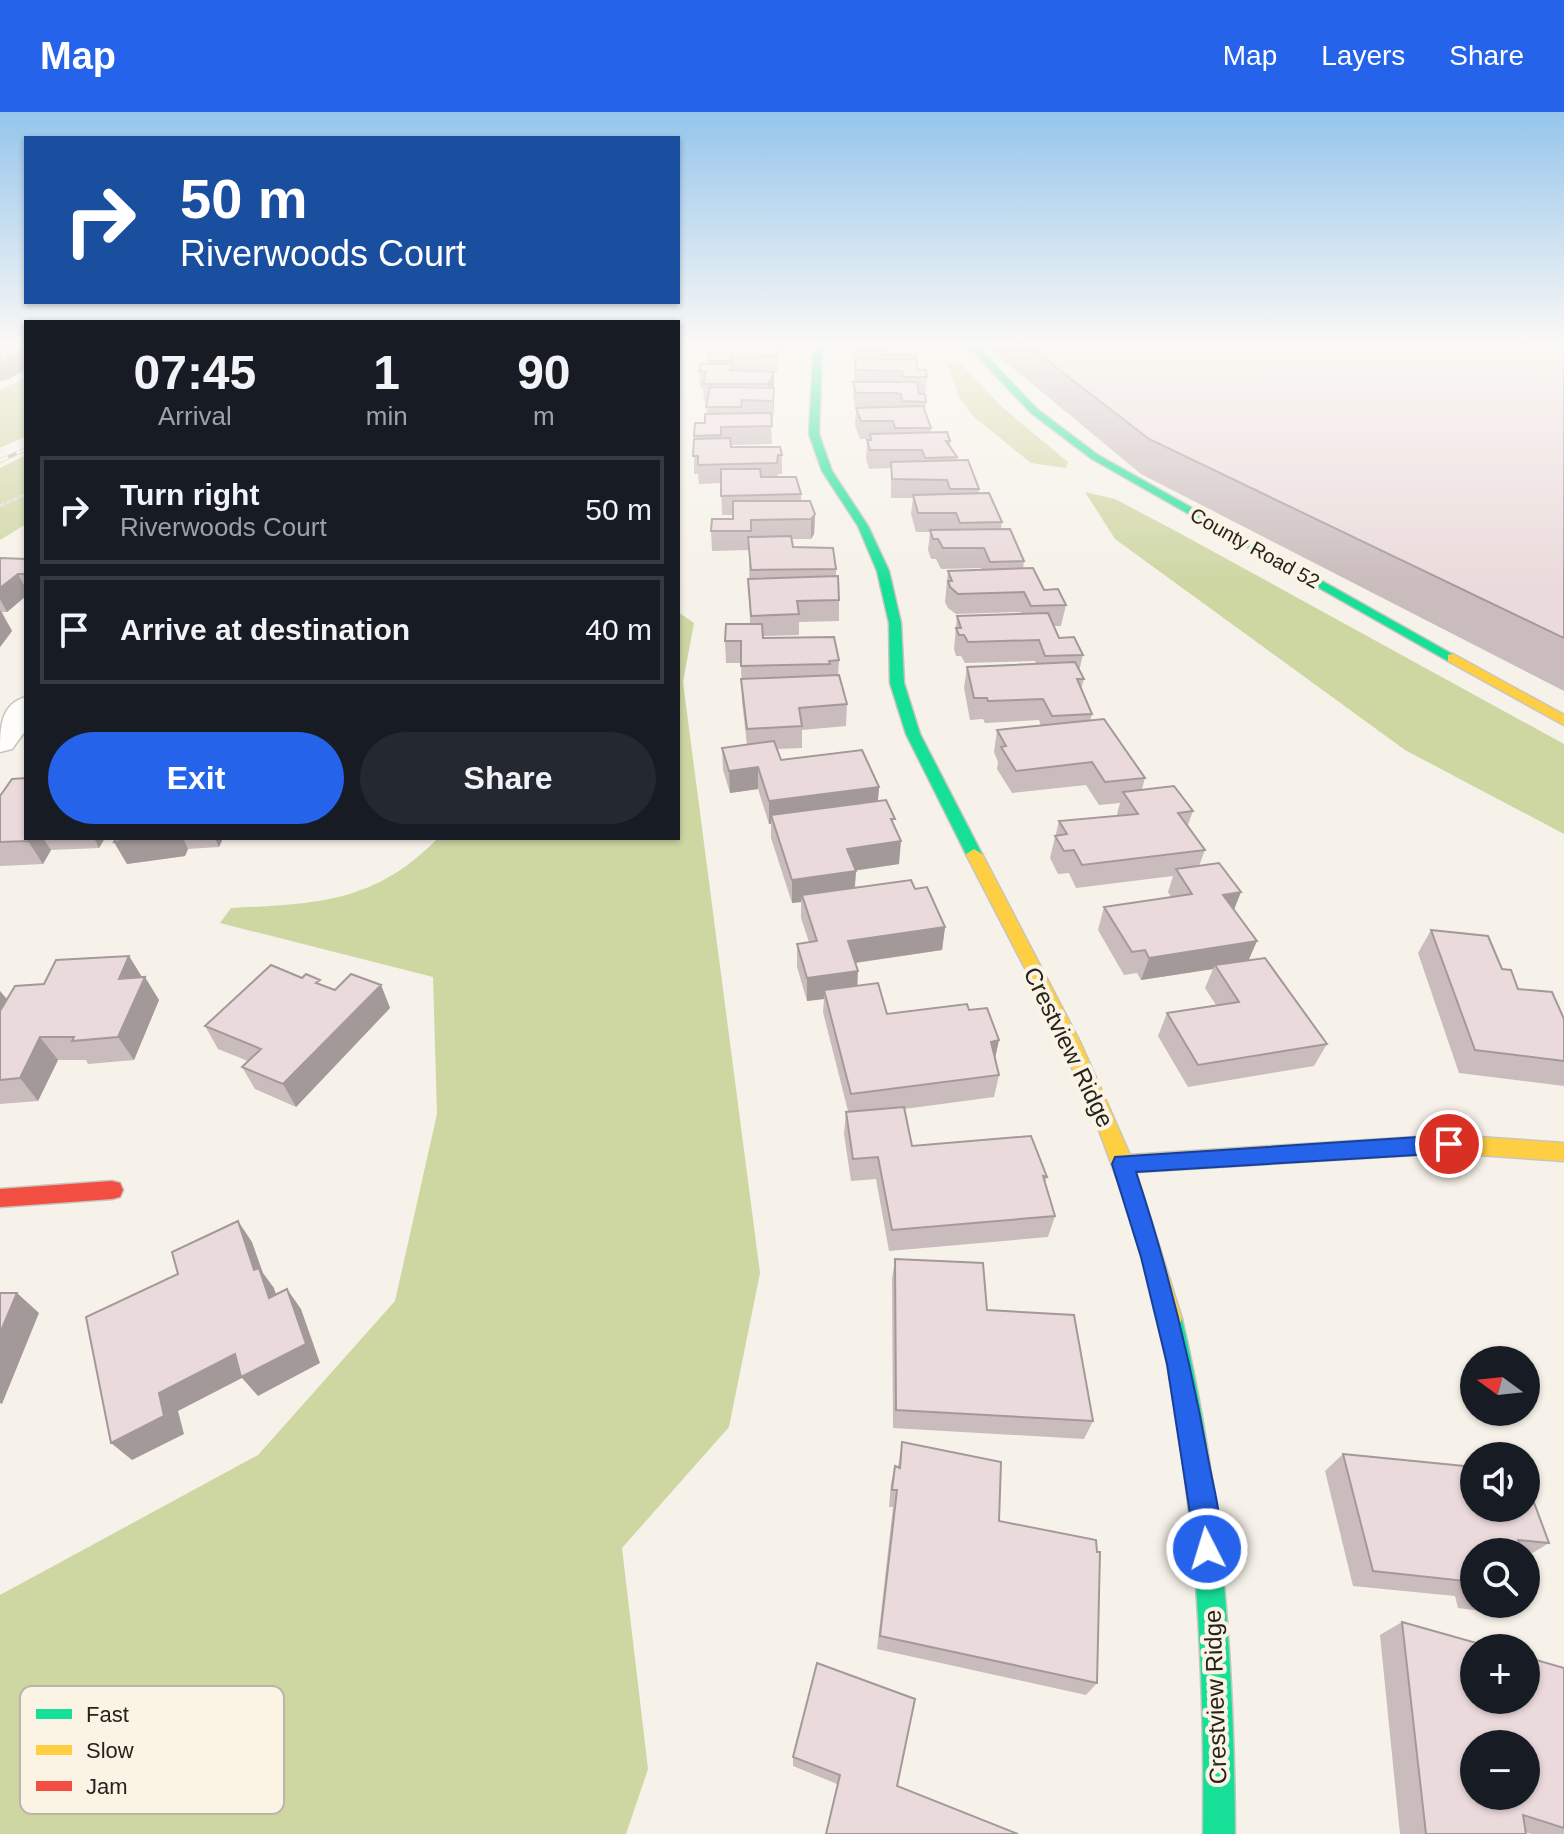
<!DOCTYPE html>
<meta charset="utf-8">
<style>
:root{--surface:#171b24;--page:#242831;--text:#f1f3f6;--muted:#9ea1a6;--line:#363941;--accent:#2563eb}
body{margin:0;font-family:Helvetica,sans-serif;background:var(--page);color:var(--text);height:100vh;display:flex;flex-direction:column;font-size:30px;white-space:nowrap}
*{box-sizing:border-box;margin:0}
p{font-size:26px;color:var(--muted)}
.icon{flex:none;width:44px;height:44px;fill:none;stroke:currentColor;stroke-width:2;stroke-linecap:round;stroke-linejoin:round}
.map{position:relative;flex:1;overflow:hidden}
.details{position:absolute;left:24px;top:208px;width:656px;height:520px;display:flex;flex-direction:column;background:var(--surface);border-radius:0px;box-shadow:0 2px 6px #0004}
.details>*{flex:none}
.banner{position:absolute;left:24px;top:24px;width:656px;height:168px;border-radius:0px;box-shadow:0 2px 6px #0004;background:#1a4fa0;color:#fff;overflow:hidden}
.needle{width:52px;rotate:285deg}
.tools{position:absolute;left:1460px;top:1234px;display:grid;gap:16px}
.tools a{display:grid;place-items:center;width:80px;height:80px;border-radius:50%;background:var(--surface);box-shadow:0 2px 6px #0004;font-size:40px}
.pin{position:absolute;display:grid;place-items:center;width:68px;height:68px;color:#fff;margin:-34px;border:4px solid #fff;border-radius:50%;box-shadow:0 2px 8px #0007}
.me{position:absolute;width:88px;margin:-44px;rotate:355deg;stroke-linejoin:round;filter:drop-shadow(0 0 6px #0008)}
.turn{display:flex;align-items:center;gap:28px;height:168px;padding:0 24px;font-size:36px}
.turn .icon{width:104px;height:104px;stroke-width:2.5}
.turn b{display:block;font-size:56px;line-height:68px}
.eta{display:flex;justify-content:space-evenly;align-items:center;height:136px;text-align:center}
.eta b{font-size:48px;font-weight:800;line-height:56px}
.button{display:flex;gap:16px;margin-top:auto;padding:16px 24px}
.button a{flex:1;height:92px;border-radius:48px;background:var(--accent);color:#fff;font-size:32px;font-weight:800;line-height:92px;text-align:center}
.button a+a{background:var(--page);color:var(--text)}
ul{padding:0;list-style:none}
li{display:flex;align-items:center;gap:24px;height:108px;margin:0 16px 12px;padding:0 8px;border:4px solid var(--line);border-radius:0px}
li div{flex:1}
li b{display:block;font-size:30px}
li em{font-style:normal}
header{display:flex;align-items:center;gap:48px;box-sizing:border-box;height:112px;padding:0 40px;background:var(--accent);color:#fff}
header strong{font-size:38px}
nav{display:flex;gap:44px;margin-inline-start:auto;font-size:28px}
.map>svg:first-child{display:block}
</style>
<header>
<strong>Map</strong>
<nav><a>Map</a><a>Layers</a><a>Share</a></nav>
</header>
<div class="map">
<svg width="1564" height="1722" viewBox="0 0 1564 1722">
<rect width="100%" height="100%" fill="#f6f2e9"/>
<path fill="#ced6a2" d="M946,250h13l43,45 66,55 -2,6 -35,-5 -57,-46 -15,-20z
M26,266v58l-26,12v-58z
M26,343v69l-26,16v-72z
M1085,380l30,7 57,30 392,215v90l-159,-84 -290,-211z
M678,500l16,11 -11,59 77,591 -31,154 -107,121 26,221 -22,65h-626v-239l258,-140 137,-154 42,-187 -4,-137 -213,-54 11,-15c85,-4 144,-5 207,-70h240z"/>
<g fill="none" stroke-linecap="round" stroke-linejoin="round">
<g stroke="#c8c5be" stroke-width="3">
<path id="street" d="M26,585v33l-14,19 -12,3c0,-24 0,-48 26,-55z"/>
</g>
<g stroke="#c8c5be" stroke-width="3">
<path id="fast" d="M814,232h8l-3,90 13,37 36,55 21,45 12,52 3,60 16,51 62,120 -2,4 -6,1 -8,-5 -60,-120 -16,-51 -1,-60 -12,-52 -19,-45 -36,-55 -13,-37z
M966,232h9l62,65 61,46 361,203 -11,3 -356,-202 -61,-46z
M1170,1196l8,3 4,8c40,170 52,341 53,515h-32c2,-174 -8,-344 -45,-515l4,-8z"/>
</g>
<g stroke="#c8c5be" stroke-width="3">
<path id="slow" d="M1453,542l111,61v10l-116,-64v-6z
M974,737l8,5 99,190 49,111 319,-20 115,8v18l-115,-8 -313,19 46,147 -4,8 -8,3 -8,-3 -37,-126 -29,-79 -52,-117 -78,-151z"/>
</g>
<g stroke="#c8c5be" stroke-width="3">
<path id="jam" d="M112,1069l8,2 3,7 -3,7 -8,2 -112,8v-18z"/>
</g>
<path stroke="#e0dedb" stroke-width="3" stroke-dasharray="5 2" stroke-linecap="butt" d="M0,394l26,-12"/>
<use href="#street" fill="#fefdfc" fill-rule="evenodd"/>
<use href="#fast" fill="#16e098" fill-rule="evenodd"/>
<use href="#slow" fill="#ffcf43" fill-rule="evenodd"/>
<use href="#jam" fill="#f24e42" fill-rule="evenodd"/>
<g stroke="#bfbdbb" stroke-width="4">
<path id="rail" d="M0,349l26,-12"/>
</g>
<use href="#rail" stroke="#fbf3e4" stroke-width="3" stroke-dasharray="9" stroke-linecap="butt"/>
</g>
<path fill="#cabbbc" d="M0,232h26v25l-17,10 -9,2z
M852,232h63l2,26 10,7 -2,17 1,8 -1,10 6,16v4l19,9v6l7,10 -1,4 23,28v5l23,28 -1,7 23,32 -1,8 21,21 22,15 -5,21h-8l6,12 24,17 -4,16 5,8 -3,10 11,25 -2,7 55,57 -3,11 51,22 -5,14 17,25 -6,16 35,44 14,50 79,84 -13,22 -126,21 -30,-51 9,-23 49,-8 -11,-17 8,-19 -72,11 -4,-7 -13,2 -26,-45 6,-23 67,-10 -3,-5 5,-16 -97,12 -7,-15 -11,1 -8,-16 9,-37 59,-5 -1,-2 3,-11 -21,2 -13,-20 -74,8 -15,-24 1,-7 -4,-10 3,-22 44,-4 -2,-6 -54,3 -2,-4 -13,1 -6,-32 3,-21 69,-3 -1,-3 -70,2 -4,-7h-5l-2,-7 3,-33 64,-2v-2l-65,2 -8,-6 -3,-6 3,-31 34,-1 -1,-2 -40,1 -5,-10h-5l-3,-9 2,-18h-14l-5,-18 2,-16h-22v-30l-22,1 -3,-10 1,-19h3v-1h-10l-5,-14 1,-15 -3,-12 2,-33 -3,-11z
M984,232h580v347l-423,-217z
M778,241l-1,19h-3v33l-1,13h-2l1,26 -42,1 1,2 51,8v19h-4v3l23,17v7l14,13 -1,20 -3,5h-19l1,8 43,22v7l3,24v21l-40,1v13l-36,1v2l76,22 -1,15 9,29 -1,22 -44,4v18l-25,1 4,11 98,27 -1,14 16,24 5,39 -43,6 -1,18 60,1 30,38 -3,23 -86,13 1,23 30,28 82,-4 30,30 -4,18 4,17 -5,22 -90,12 8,37 135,31 -2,5 10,34 -7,21 -159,14 -13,-72 -25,2 -7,-47 2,-22 2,-1 -25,-99 1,-13 -17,2 -10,-34v-23l12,-2 -8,-24v-16l-9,1 -21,-65v-14h-2l-11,-35 -28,4 -7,-23 -1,-22 25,-3 -5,-44 -1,-38h-15l-1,-22 25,-17 -1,-74 -37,1 -1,-20 22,-12v-4h-11l-1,-32 -22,1 -1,-10h-4v-38l11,-13 3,-22h-4l-1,-13h-3l-1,-17 8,-7v-3l11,-7 62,-1z
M0,446l26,1v37l-19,16h-5l10,19 -12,16z
M0,684l26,42h79l-6,10 -48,2 -8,14 -43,2z
M116,726h107l-4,9 -31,2 -3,7 -58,8 -13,-22z
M1431,818l71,39 16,20 46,30v67l-105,-13 -41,-120z
M129,844l13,21 17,23 -25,60 -46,4 -2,-4h-28l-20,41 -38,3v-113l7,8 37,-15z
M322,873l13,5 46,-5 9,23 -94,99 -41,-18 -13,-22 6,-6 -30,-12 -13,-23z
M895,1147l92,51 106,111 -9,18 -191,-11 -1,-149z
M902,1330l97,79 98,162 -11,12 -209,-46 16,-142h-4l2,-24 4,-17 3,1z
M1343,1342l206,89 -23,14v-5h-52v52h20l-12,7 -24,-3 -3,-12 -102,-10 -28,-115z
M1402,1510l162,46v166h-33l-6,-2 1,2h-126l-20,-199z
M915,1587l-78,85 -44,-18v-9z"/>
<path fill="#a49999" d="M721,232h60l-1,9h-2l-1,19v-16l-45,-1 1,17 -2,12 -1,-23z
M26,236v21l-17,10 -9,2v-18z
M774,260v33l-1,13v-17h-5v-17z
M815,402l-1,20 -3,5v-20z
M18,462l8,15v7l-19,16 -7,-13v-11z
M0,498l12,21 -12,16z
M758,655v22l-28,4 -1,-22z
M879,675l-2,23 -106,5v9h-2v-23z
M30,726h13l8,12 -8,14 -15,-23z
M94,726h11l-6,10z
M141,726h42l5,11 -3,7 -58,8 -13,-22z
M215,726h8l-4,9z
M901,729l-2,23 -53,8 1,-23z
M856,759l-2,23 -52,1 -1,7 -9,1v-23z
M1241,780l-9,23 -9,-20z
M945,815l-3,23 -96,14 2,-23z
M1257,829l-10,23 -32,1 -2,4 -72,11 8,-22z
M129,844l14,23h-24z
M858,859l-1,23 -33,-4v9l-17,2v-23z
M145,865l14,23 -25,60 -16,-23z
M381,873l9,23 -94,99 -13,-23z
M0,879l9,11 -9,16z
M40,925l18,23 -20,41 -18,-23z
M999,928l-5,23 -3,-21z
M238,1109l14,21 11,31 11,15 10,31 -15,-21 -15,-28z
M287,1177l14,20 19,54 -62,33 -16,-18 -64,33 6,23 -52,26 -21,-17 48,-50z
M17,1181l22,20 -37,91 -2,-1v-70z"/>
<path fill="#ebdadb" stroke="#a49999" stroke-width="2" fill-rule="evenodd" d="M854,232h61l1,11h-32l-1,-6h-28z
M1026,232h538v294l-415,-199z
M721,233l57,1 -1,10 -45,-1 -2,6h-23l2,-7h9z
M0,236h26l-26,15z
M855,247h61l1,11h9l1,7h-24l-1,-6 -46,-1z
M701,252h31l-2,6 44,2 -6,12h-65l3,-13h-7z
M853,270h64l2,12h6l1,8 -24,-1 -1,-7 -5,-1h-40z
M710,275l64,1 -1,13 -31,-1 -1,7h-35z
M923,294l8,22h-36l-2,-7h-32l-5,-13z
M771,301l1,13 -51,1v8l-27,1 1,-13h10v-9z
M947,320l3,9h-4l11,16 -32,1 -3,-8h-52l-3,-10h4l-1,-6z
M730,326l1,9h49l2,8h-4l-1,8 -79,2v-9h-5l1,-17z
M968,348l11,29h-29l-3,-9 -55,-1 -1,-17z
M721,357h39l1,8h35l5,17 -80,2z
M989,381l13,29 -42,1 -4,-10h-38l-5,-18z
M733,389h77l5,13 -4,5 -60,1v11h-40l1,-12h21z
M1010,417l14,32 -34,1 -6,-14h-41l-5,-9h-5l-3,-9z
M791,424l2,11 40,1 3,21 -85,1 -3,-33z
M0,446l26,1v15h-8l-18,14z
M1033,456l11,22 14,-1 8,16 -35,1 -7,-14 -66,2 -8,-7 -2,-6h4l-4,-10z
M838,464l1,24 -42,1 2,13 -48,2 -3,-37z
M1048,501l11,25 15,-1 9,18 -38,1 -6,-16 -71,2 -4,-7h-5l-3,-7h5l-4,-12z
M726,512h36l1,14 71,-1 5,23 -10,1 1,3 -89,2v-25h-16z
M1075,550l9,17h-7l15,35 -40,2 -9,-17 -55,2 -1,-3h-13l-7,-31z
M839,563l8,29 -48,4 3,18 -55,3 -6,-50z
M1104,607l41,59 -40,4 -13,-20 -76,9 -15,-24 5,-1 -9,-16z
M774,629l7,19 81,-10 17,37 -110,14 -11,-34 -29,4 -7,-23z
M26,666v60h4l-2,3 -28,1v-46l12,-17z
M1174,674l19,25 -15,2 27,37 -123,15 -8,-15 -10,1 -9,-15 12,-2 -8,-13 79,-7 -15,-22z
M886,688l9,19h-4l10,22 -54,8 9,22 -64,9 -21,-65z
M116,726h25l-27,4z
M1219,751l22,29 -18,3 34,46 -108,17 -4,-8 -13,2 -28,-45 88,-13 -16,-25z
M911,768l4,9 12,-2 18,40 -97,14 10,30 -51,7 -10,-34 20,-3 -15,-46z
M1431,818l57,6 14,33 9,1 7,19 34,3 12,27v42l-89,-11z
M129,844l-10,23 26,-2 -27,60 -46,4 2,-4h-34l-20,41 -20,2v-69l15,-25 29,-2 12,-24z
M1265,846l62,86 -129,21 -31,-52 72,-11 -24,-37z
M271,853l31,13 4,-4 14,6 -4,3 19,7 16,-16 30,11 -98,99 -41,-17 19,-18 -56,-23z
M878,871l9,31 80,-10 2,6 18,-2 12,32 -8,2 8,33 -148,19 -27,-104z
M904,995l8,39 119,-10 16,41 -4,-1 12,40 -163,14 -14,-73 -25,2 -7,-47z
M238,1109l16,49 5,-2 10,30 18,-9 19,55 -65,33 -6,-23 -76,39 5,23 -53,27 -25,-126 92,-43 -6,-22z
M895,1147l88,4 4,47 87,5 19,106 -197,-11z
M0,1181h17l-17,40z
M902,1330l99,20 -2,59 97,19 1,12h3l-3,131 -217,-47 17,-146h-5l3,-24 5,2z
M1343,1342l131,13v41h52v-27l23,62 -31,-3 4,12h-48v30l-101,-11z
M1526,1452l8,24 -8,-1z
M1402,1510l92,26h-20v52h52v-43l38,11v160l-41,-13 3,19h-100zM1474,1632h52v52h-52z
M817,1551l98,36 -18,87 121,48h-192l14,-59 -47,-18z"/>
<linearGradient id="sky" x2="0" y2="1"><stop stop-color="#95c5ec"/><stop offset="0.49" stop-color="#fbf9f5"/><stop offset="1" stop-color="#fbf9f5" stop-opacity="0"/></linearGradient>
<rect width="1564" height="474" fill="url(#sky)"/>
<path fill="#2563eb" stroke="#184099" stroke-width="2" d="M1449,1023l11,9 -11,9 -313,19c32,96 55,191 73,291 5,27 18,70 7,96l-9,4 -10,-4 -30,-195 -26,-107 -29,-93 3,-7z"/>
<g text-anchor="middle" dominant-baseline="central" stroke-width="8" stroke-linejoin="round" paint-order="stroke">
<g font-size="20" fill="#25231d" stroke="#fbf3e4">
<text transform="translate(1255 436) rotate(29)">County Road 52</text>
</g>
<g font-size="24" fill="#25231d" stroke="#fbf3e4">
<text transform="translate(1069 935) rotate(64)">Crestview Ridge</text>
<text transform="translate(1215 1585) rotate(-92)">Crestview Ridge</text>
</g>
</g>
<rect x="20" y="1574" width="264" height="128" rx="12" fill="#fbf3e4" stroke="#bbb5a8" stroke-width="2"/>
<rect x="36" y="1597" width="36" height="10" fill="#16e098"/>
<rect x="36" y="1633" width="36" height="10" fill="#ffcf43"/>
<rect x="36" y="1669" width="36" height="10" fill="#f24e42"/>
<g font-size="22" fill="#25231d">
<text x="86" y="1610">Fast</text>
<text x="86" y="1646">Slow</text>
<text x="86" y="1682">Jam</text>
</g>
</svg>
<div class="tools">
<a><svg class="needle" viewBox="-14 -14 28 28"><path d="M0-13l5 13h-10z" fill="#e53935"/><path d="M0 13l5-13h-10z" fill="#9ea1a6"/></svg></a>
<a><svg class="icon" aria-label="sound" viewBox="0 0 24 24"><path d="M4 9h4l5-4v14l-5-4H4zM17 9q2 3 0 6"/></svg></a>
<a><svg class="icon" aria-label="search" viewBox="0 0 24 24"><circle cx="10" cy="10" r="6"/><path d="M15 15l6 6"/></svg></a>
<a>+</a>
<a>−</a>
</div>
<div class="pin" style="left:1449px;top:1032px;background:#d93025"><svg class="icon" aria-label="arrive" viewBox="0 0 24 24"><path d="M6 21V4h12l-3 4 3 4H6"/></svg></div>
<svg class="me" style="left:1207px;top:1437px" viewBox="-20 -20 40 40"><circle r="17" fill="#2563eb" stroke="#fff" stroke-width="3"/><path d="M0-11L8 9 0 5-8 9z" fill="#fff"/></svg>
<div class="banner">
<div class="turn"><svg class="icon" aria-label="right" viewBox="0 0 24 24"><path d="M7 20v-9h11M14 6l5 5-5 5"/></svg><div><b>50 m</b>Riverwoods Court</div></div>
</div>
<section class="details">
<div class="eta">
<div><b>07:45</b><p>Arrival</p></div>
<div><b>1</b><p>min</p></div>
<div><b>90</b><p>m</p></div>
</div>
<ul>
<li><svg class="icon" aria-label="right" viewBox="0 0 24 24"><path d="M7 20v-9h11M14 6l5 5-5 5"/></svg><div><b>Turn right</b><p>Riverwoods Court</p></div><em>50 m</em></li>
<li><svg class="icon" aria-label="arrive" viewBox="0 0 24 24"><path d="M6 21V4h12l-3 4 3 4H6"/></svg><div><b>Arrive at destination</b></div><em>40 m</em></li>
</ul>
<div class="button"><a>Exit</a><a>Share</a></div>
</section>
</div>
